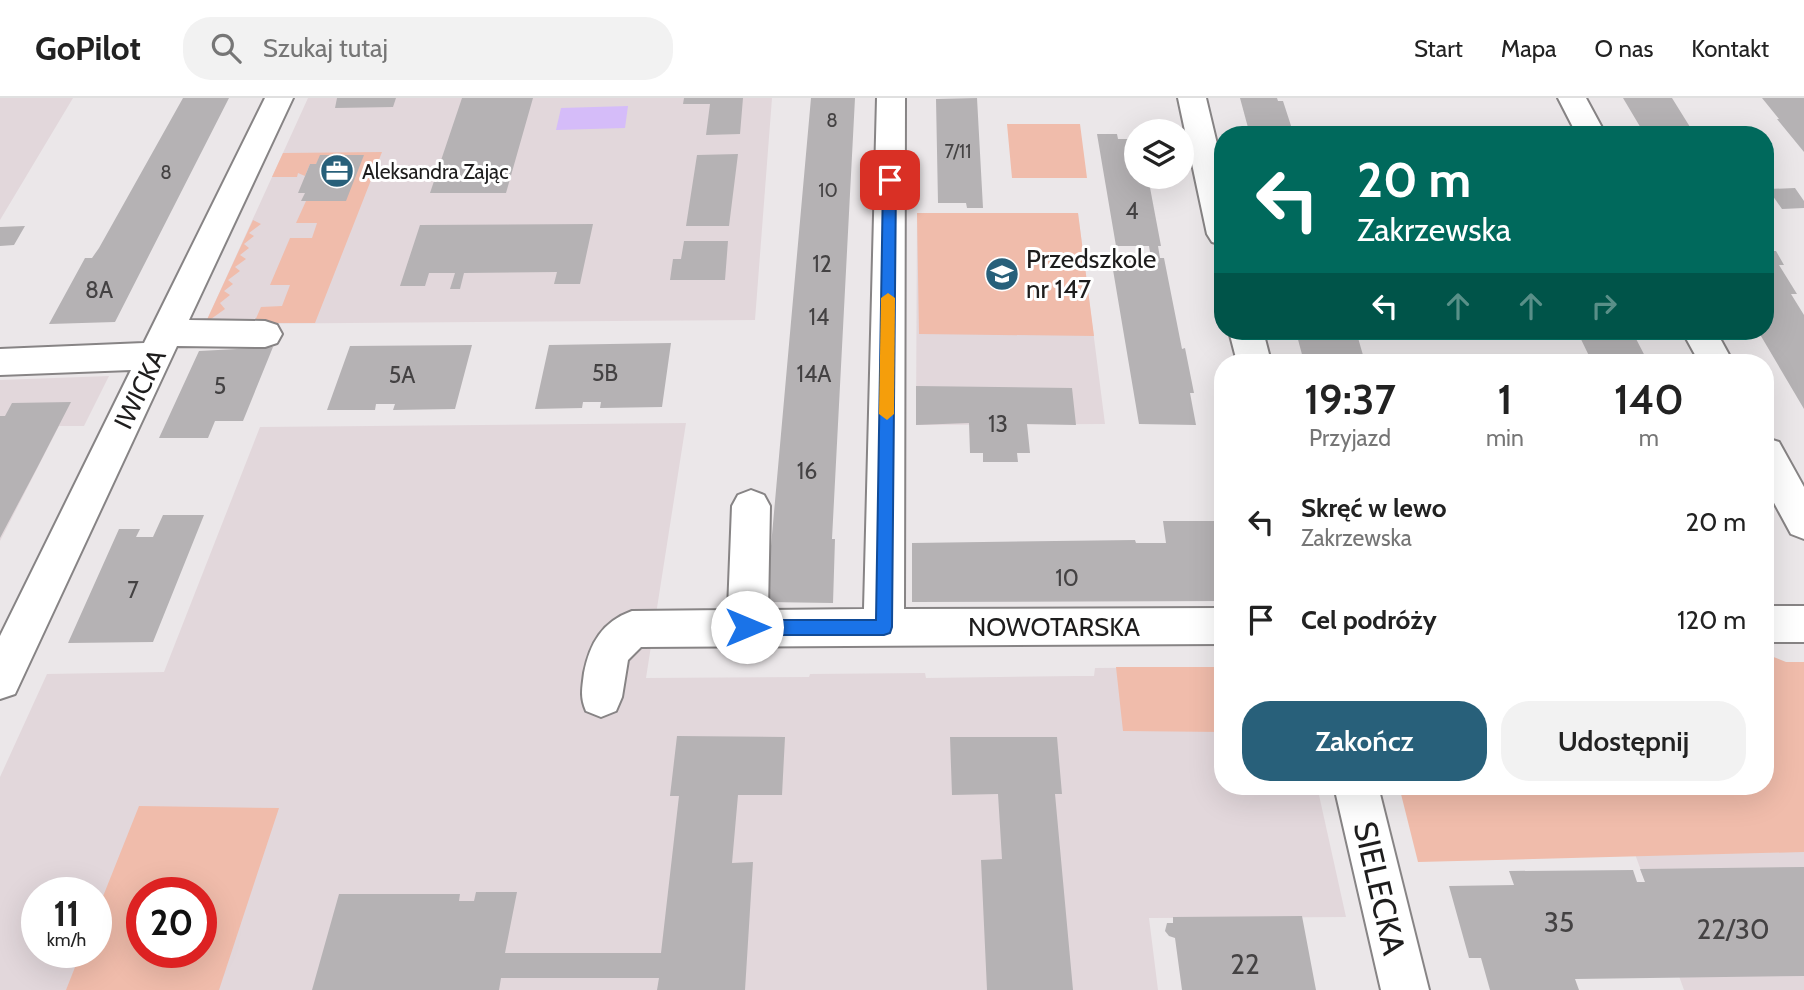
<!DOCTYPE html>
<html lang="pl">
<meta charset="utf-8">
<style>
:root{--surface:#fff;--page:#f2f2f2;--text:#222;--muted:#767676;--line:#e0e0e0;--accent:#28607a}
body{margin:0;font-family:Cabin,sans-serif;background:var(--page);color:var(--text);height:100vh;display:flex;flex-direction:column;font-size:26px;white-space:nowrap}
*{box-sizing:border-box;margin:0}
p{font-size:23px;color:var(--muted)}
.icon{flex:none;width:38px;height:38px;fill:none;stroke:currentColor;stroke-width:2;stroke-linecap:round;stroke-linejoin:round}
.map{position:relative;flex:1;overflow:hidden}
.side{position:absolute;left:1214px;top:256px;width:560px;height:441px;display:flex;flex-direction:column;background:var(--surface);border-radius:28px;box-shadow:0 7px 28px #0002}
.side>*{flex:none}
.top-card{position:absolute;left:1214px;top:28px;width:560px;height:214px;border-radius:28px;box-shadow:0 7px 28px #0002;background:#00695c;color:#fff;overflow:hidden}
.tools{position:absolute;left:1124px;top:21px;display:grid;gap:14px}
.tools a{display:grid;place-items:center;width:70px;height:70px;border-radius:50%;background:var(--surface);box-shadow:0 7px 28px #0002;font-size:35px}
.speed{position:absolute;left:21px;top:779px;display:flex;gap:14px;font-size:35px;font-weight:700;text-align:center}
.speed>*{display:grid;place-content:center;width:91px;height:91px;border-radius:50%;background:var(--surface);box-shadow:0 7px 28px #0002;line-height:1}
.speed small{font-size:18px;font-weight:400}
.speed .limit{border:10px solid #d22;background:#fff;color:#111}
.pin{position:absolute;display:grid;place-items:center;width:60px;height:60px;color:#fff;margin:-30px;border-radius:14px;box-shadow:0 4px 10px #0006}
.me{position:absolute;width:77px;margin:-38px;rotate:90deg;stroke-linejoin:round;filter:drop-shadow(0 0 5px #0008)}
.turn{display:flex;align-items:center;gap:24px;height:147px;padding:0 28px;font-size:32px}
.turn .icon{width:91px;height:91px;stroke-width:2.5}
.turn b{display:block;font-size:49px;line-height:60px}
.lanes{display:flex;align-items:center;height:66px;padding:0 28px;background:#0003;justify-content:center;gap:35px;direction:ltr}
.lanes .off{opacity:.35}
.eta{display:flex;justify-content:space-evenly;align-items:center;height:119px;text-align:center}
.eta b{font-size:42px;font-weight:600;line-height:49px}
.button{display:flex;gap:14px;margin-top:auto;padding:14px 28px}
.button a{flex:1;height:80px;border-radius:28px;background:var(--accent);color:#fff;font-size:28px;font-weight:600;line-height:80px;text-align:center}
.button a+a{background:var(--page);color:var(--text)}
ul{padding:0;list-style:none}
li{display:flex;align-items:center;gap:21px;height:98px;padding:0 28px}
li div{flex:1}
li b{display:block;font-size:26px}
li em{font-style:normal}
header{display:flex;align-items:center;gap:42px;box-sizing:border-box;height:98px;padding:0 35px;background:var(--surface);border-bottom:2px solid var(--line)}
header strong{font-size:33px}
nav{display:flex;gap:38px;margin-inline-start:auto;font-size:24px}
.search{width:490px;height:63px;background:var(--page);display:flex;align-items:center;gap:18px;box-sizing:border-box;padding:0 24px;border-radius:28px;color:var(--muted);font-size:26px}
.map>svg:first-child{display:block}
</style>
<header>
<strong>GoPilot</strong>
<div class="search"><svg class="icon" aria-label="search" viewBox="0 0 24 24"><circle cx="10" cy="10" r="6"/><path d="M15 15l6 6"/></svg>Szukaj tutaj</div>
<nav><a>Start</a><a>Mapa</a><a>O nas</a><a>Kontakt</a></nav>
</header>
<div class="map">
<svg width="1804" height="892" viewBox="0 0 1804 892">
<rect width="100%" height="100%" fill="#ebe7e9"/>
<path fill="#e2d7db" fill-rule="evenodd" d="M0,0h73l-73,122z
M308,0h464l-17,222 -550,4z
M917,115h161l27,211 -189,1z
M109,278l-25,50h-25l-59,115v-161z
M686,325l-40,255 163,-1 1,-3 115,-1 1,5 150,-2h18l1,-8 128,-1v119h94l29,131 -197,1 9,72h-1158v-213l47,-103 117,-2 96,-245zM37,794h59v60h-59zM142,794h59v60h-59z
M1804,753v139h-120l-49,-136z"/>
<path fill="#f0bcab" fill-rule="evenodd" d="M1007,26h73l7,54h-75z
M382,54l-67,171h-61l7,-16 21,-1 8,-21h-20l20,-47h22l5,-15h-21l10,-22 58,-46h-43l-5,9h-6l-5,12 -7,-3 -1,4h-25l11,-24z
M917,115h161l16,123 -175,-2z
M253,122l8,4 -12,9 5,3 -10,8 5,4 -9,7 6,4 -11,8 5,4 -12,9 5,4 -9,7 6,4 -10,8 5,6 -14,10 4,4 -10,1z
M1766,556l20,8h18v190l-386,10 -19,-76h367z
M1116,569h107v65l-100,-1z
M139,708l140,2 -60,182h-153l15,-38h15v-38zM201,794v60h-59v-60z"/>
<path fill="#d5bcf9" d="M628,8l-3,22 -69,2 5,-22z"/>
<path fill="#b5b2b4" d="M183,0h46l-114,224 -66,2 36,-66h7l7,-10z
M337,0h59l-3,9 -58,1z
M462,0h71l-27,95h-76z
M684,0h59l-3,36 -34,1 4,-31h-27z
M811,0h44l-23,441h3l-2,64 -67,-1z
M977,0l6,110h-16l-1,-5h-28l-2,-104z
M1240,0h37l1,3h5l11,34h-44z
M1623,0h49l23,37h-50z
M1762,0h42v54l-27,-33h2z
M1097,36h20l1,5h18v38h12l13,69h-3l2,12h4l18,91 3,-1 9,45h-4l6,32 -57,-1 -28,-166h40l-2,-12h-33z
M738,56l-9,72h-43l11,-71z
M320,57h44l-18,46h-45l4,-8h-7l12,-29h6z
M1795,90l9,13v7l-22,1 -14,-20z
M593,126l-13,60h-26l3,-12 -93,1 -4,16h-10l5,-16h-26l-4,13h-25l20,-61z
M25,128l-11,19 -14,1v-19z
M684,143h44l-3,39h-55l3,-21h8z
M1766,146l5,7h5l8,14h-5l18,29h-6l13,21v94l-46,-78h8z
M1356,233l9,31h-61l-8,-30z
M1577,233h55l16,31h-56z
M671,245l-9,64 -62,1 1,-6h-18l-1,6 -47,1 14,-64z
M472,247l-17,64 -62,1 2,-6h-19l-1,6h-48l23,-64z
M273,249l-30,74h-28l-7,17h-49l40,-87z
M916,288l156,2 4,37 -49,-1 3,29h-13l1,9h-35v-9h-13l-1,-30 -53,2z
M71,304l-34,66 -37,70v-122h5l7,-13z
M163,417h41l-51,127 -85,1 51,-114h21l-4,8h17z
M1163,423h53l7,35v45l-311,1v-59l223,-3 1,3h30z
M677,638l108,1 -3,58h-44l-6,68 21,-1 -8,128h-88l2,-12h-158l-2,12h-187l27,-96h121l-1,7h15l2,-9h41l-12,61h156l18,-157h-9z
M950,639h107l5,57h-7l18,196h-86l-6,-130 21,-1 -4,-65 -46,1z
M1804,769v109l-229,3 4,11h-89l-9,-32h-12l-20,-72 65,-1 -5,-14 124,-1 4,12h8l-5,-13z
M1302,818l14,74h-134l-7,-52 -6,-2 -4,-5 2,-8h6v-6z"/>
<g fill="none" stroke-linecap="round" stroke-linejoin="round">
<g stroke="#878485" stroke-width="4">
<path id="minor" d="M265,0h28l-104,222 76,1 12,4 5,9 -5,9 -12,4 -88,-1 -162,348 -15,5v-63l131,-266 -131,5v-26l144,-6z
M877,0h28l-1,511 319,-1v36l-582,3 -13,13 -6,37 -6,14 -15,6 -15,-6c-6,-14 -4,-22 -2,-38 6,-30 18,-51 48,-62l96,-1 4,-104 6,-11 13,-5 13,5 6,11 -2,104 96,-1z
M1178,0h28l17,71v76l-11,-3 -5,-8z
M1558,0h28l20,37h-29z
M1229,233h34l8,31h-34z
M1682,233h34l17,31h-34z
M1766,340l13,4 25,45v52l-13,-5 -25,-46z
M1766,508h38v36h-38z
M1334,688h44l51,204h-48z"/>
</g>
<use href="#minor" fill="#fff" fill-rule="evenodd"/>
</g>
<path fill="#1a73e8" stroke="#114b97" stroke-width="2" d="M890,78l6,4 -4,447 -2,6 -6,2h-137l-5,-2 -3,-6 3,-5 5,-2h129l7,-440z"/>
<path fill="#f59e0b" d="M888,195l7,5 -1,116 -7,6 -8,-6 2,-116z"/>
<defs>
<g id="office-disc" transform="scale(1.75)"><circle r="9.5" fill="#28607a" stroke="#fff"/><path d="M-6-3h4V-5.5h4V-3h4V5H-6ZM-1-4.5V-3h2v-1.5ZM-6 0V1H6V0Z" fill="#fff"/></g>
<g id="school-disc" transform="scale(1.75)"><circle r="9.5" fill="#28607a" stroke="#fff"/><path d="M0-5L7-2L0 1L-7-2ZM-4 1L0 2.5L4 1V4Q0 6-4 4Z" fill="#fff"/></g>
</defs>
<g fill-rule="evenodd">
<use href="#office-disc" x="337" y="73"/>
<use href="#school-disc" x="1002" y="176"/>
</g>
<g text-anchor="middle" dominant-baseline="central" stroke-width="6" stroke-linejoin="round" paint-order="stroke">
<g font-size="19" fill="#444243">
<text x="832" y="22">8</text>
<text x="958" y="53">7/11</text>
<text x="166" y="74">8</text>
<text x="828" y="92">10</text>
</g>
<g font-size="21" fill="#1e1d1d" stroke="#fff" text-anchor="start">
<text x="362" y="73">Aleksandra Zając</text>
</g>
<g font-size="23" fill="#444243">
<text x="1132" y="113">4</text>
<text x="822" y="166">12</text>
<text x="99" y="192">8A</text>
<text x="819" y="219">14</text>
<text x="605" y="275">5B</text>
<text x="814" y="276">14A</text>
<text x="402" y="277">5A</text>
<text x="220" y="288">5</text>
<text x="998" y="326">13</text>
<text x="807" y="373">16</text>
<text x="1067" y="480">10</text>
<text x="133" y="492">7</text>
</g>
<g font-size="26" fill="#1e1d1d" stroke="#fff" text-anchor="start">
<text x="1026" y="161">Przedszkole<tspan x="1026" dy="30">nr 147</tspan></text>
</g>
<g font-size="26" fill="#1e1d1d" stroke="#fff">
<text transform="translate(140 291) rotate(-64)">IWICKA</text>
<text x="1054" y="529">NOWOTARSKA</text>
</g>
<g font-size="28" fill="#444243">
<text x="1559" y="824">35</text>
<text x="1733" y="831">22/30</text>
<text x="1245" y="866">22</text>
</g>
<g font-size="32" fill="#1e1d1d" stroke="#fff">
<text transform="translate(1380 790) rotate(77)">SIELECKA</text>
</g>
</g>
</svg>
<div class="tools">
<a><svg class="icon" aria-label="layers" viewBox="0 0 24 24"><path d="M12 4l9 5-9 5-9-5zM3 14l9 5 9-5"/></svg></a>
</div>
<div class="speed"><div>11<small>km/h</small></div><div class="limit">20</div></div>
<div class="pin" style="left:890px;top:82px;background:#d93025"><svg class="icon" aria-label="arrive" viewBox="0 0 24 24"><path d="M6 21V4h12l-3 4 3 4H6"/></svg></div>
<svg class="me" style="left:747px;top:529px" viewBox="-20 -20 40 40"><circle r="19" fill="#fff"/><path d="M0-13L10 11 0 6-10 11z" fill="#1a73e8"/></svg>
<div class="top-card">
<div class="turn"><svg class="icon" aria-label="left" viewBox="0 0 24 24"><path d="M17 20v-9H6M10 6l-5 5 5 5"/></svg><div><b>20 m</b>Zakrzewska</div></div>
<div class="lanes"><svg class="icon" aria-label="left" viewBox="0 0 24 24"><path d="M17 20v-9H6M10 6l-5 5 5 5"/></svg><svg class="icon off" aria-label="ahead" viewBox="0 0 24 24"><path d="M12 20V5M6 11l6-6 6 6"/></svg><svg class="icon off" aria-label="ahead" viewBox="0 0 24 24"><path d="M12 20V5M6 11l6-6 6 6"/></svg><svg class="icon off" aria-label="right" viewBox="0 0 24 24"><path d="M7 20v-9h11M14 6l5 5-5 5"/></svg></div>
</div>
<section class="side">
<div class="eta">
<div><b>19:37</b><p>Przyjazd</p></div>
<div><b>1</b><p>min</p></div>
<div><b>140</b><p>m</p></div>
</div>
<ul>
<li><svg class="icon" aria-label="left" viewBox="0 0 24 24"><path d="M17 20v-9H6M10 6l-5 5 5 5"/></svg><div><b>Skręć w lewo</b><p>Zakrzewska</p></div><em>20 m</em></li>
<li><svg class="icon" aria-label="arrive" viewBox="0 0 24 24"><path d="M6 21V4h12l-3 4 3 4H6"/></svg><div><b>Cel podróży</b></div><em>120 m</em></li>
</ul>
<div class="button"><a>Zakończ</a><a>Udostępnij</a></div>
</section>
</div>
